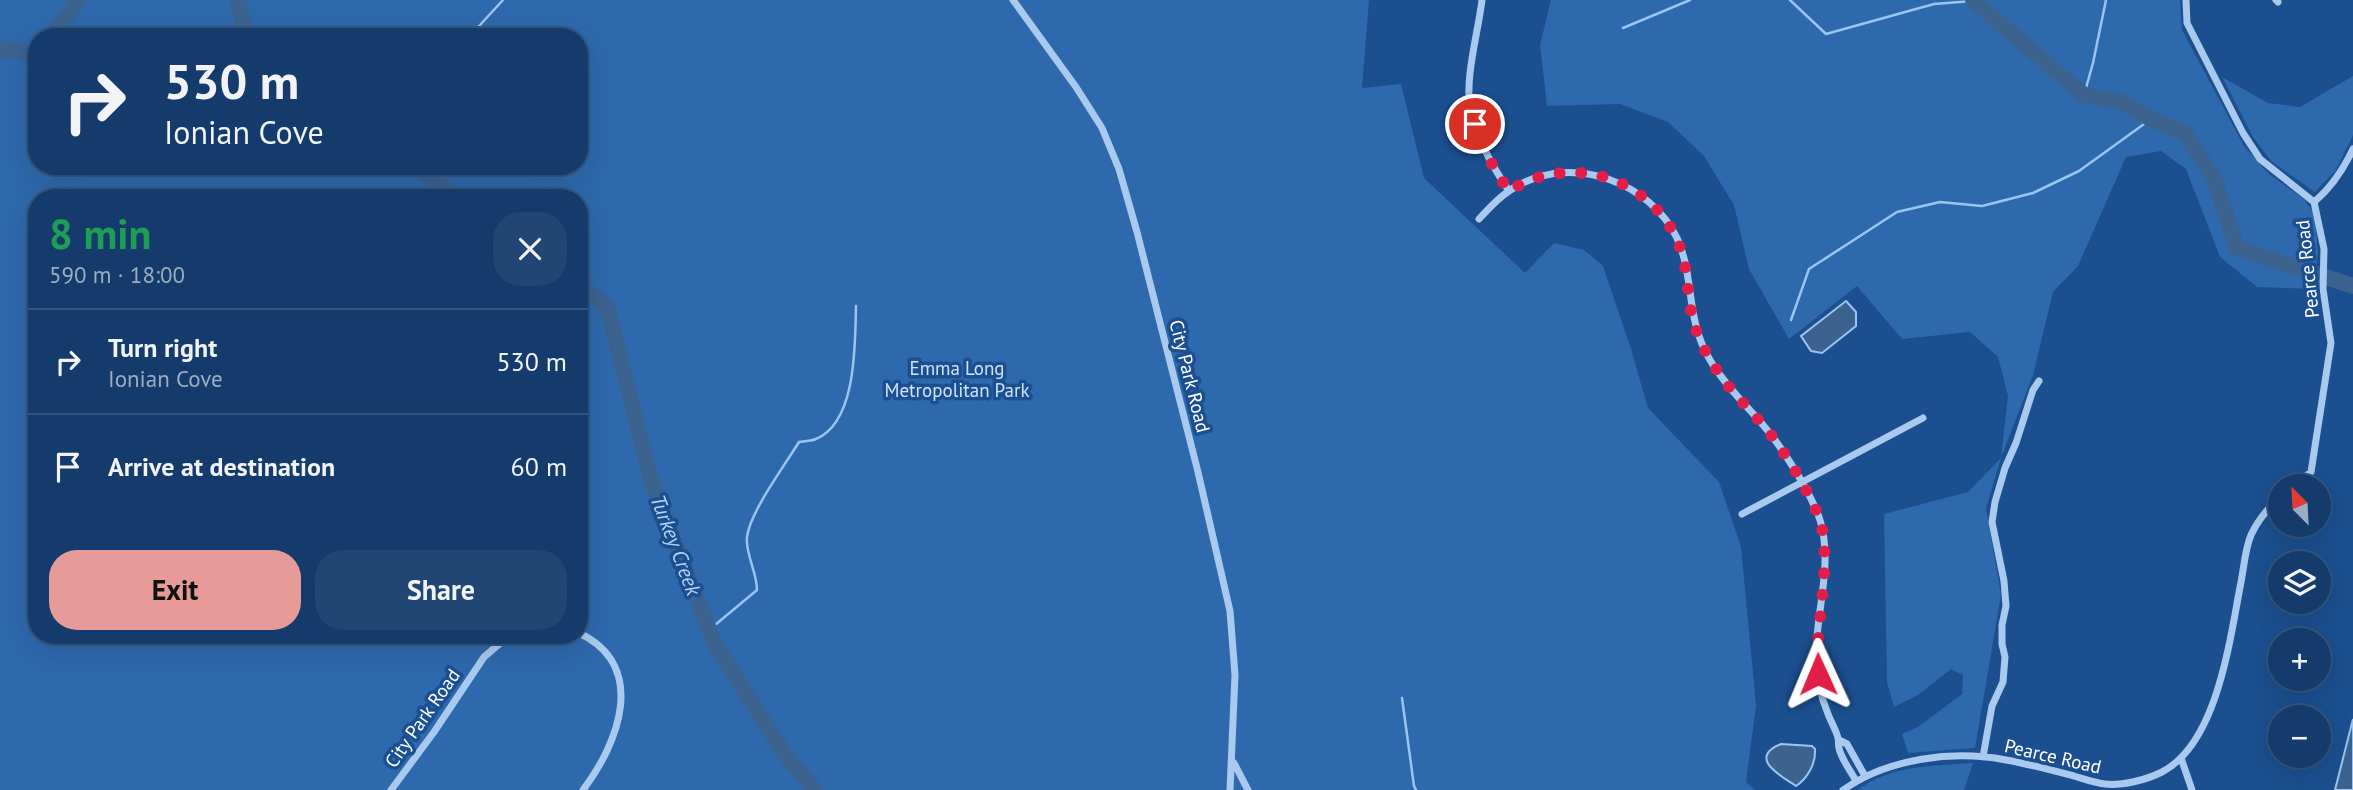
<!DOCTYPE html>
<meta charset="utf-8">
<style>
:root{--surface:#143b6b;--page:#214673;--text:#f1f3f6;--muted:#9dadc1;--line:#33557e;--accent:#e69b98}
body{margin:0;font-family:"PT Sans",sans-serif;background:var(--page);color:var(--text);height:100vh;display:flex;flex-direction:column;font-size:26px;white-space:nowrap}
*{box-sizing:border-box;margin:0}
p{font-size:23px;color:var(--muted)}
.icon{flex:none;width:38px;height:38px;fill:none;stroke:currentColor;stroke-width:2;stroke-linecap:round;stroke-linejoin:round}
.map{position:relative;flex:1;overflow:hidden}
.panel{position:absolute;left:28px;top:189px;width:560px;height:455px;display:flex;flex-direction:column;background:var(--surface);border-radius:28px;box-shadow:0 7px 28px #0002,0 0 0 2px var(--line)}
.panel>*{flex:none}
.top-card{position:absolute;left:28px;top:28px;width:560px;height:147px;border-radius:28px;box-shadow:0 7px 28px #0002,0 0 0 2px var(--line);background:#143b6b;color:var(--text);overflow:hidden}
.needle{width:46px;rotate:336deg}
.fabs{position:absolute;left:2268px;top:474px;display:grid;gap:14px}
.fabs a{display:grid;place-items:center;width:63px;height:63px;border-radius:50%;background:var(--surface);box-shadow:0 7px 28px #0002,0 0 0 2px var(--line);font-size:35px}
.pin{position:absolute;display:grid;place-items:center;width:60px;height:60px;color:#fff;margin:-30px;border:4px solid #fff;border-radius:50%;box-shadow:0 2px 7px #0007}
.me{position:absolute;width:77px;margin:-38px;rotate:359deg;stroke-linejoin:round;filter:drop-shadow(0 0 5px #0008)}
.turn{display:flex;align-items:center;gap:24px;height:147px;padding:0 21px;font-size:32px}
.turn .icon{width:91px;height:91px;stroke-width:2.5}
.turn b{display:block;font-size:49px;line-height:60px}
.round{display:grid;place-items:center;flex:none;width:74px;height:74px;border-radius:28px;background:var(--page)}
.overview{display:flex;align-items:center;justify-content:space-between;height:119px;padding:0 21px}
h1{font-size:42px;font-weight:700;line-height:52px;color:#1e9e55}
.button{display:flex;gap:14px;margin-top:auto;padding:14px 21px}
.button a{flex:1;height:80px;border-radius:28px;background:var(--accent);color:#111;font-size:28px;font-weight:700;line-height:80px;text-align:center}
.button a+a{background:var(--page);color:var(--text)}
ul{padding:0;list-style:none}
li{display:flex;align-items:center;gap:21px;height:105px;padding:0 21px;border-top:2px solid var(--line)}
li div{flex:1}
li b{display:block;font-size:26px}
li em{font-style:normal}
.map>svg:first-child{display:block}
</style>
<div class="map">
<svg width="2353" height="790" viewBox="0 0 2353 790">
<rect width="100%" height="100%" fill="#1b4f8f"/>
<path fill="#2e69ad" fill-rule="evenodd" d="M0,0h1369l-7,88 39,-4 23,94 101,95 29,-30 30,7 19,16 28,83 17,59 71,74 22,65 15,158 -10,77 9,8h-1755zM37,37h542v129h-542zM37,198h542v437h-542z
M1551,0h629l2,30 62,116 25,28 35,25 11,16 3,38 -5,36 -56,-2 -37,-30 -34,-88 -25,-18 -35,6 -48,109 -25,26 -20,83 -32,83 -15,50 15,87 -26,153 -67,5 -6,-19 16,-7 44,-33 1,-19 -12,-6 -33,26 -24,12 -7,-25 -3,-168 84,-22 33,-34 7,-62 -10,-39 -28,-25 -68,7 -45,-53 -68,53 -40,-70 -15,-64 -30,-49 -36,-34 -48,-18 -73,2 -7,-61z
M2353,76v59l-17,35 -21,22 -44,-31 -18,-24 -31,-60 46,26 32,4z
M1973,763l-9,27h-106c31,-25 77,-24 115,-27z"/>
<path fill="#3c6290" stroke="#9cc4f0" stroke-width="2" d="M1846,301l10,11v14l-34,27 -11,-2 -10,-15z
M2353,719v71h-18z
M1781,744l31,2 3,3c1,14 -7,29 -19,37 -15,-10 -49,-28 -15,-42z"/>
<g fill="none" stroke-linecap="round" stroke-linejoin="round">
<path stroke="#9cc4f0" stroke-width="2.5" d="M1790,0l36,34 108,-30 39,-3
M1623,28l67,-28
M469,37l34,-37
M2084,95l9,-32 13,-63
M426,174l2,-8
M1791,320l18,-51 88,-57 43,-10 42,4 51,-13 46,-22 72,-52
M709,630l48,-40c0,-18 -12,-37 -10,-53 3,-25 38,-72 52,-95 5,-1 12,-1 17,-3 41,-17 39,-96 40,-133
M1402,698l12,88 2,4"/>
<path stroke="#3c6290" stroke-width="16" d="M238,0l8,37
M1973,0l111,95 38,7 29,17 34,14 29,45 23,70 116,38
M51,37l28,-37
M0,49l29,4 8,-4
M415,166l42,32
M579,283l29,25 43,171 63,163 70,111 31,37"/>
<path stroke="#a9c9ee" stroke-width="7" d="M1013,0l63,87 26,41 17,41 18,63 61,240 32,139 5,64 -5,115
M1482,0c-4,33 -17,76 -12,108 6,30 22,58 39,83
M2186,0l1,23 56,110 17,26 54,43 10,47 -1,40 8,54 -20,129 -18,14
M2276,0l2,2
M2314,202c18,-15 29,-32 39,-53
M1479,219c12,-13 24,-26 40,-34 55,-30 131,-3 158,53 18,40 8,80 33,122 14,24 35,44 53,65 19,22 48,68 57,95 13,42 -3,89 -4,132 0,20 4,43 12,62 3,8 8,16 10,24 1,3 0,7 1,10 2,11 12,23 17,33
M1742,514l181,-96
M579,633c70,33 39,111 4,157
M1839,740l8,4 18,32
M1983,757l9,-51 11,-24 2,-25 -3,-13v-19l4,-19 -2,-25 -12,-59 3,-20 10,-34 11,-25 17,-53 6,-9
M2181,758l11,32
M1234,763l14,27
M391,790l43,-58 50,-75 26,-22
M1843,790c45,-32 110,-40 163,-30 23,4 45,10 68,16 10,3 20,7 31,8 17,2 41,-4 57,-12 56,-29 68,-134 79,-190 3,-15 4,-33 10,-47 7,-15 17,-27 29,-38"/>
</g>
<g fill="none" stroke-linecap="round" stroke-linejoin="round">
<path stroke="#e11d48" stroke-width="12" stroke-dasharray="0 21.6" d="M1475,124l19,45 15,22c24,-16 53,-21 81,-17 40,6 77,35 90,74 7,18 7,38 10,57 3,21 11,41 23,59 13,23 33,41 50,61 19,22 48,69 57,96 13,42 -6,105 -2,153"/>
</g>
<g text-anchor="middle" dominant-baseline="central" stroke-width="7" stroke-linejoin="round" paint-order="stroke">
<g font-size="19" fill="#fff" stroke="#1b4f8f">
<text transform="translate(2307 269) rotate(-96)">Pearce Road</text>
<text transform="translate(1190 376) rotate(76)">City Park Road</text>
<text transform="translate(422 718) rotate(-55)">City Park Road</text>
<text transform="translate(2053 756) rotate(13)">Pearce Road</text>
</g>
<g font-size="19" fill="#cfe3fa" stroke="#1b4f8f">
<text x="957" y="368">Emma Long<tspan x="957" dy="22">Metropolitan Park</tspan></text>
</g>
<g font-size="21" font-style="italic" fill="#b5d3f5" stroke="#1b4f8f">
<text transform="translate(676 545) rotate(69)">Turkey Creek</text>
</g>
</g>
</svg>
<div class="fabs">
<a><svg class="needle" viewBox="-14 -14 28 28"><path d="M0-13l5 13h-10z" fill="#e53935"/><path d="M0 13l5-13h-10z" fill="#9dadc1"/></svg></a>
<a><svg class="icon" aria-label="layers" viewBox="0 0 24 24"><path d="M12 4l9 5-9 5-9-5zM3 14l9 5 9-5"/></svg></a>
<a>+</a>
<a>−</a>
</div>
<div class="pin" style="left:1475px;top:124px;background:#d93025"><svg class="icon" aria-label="arrive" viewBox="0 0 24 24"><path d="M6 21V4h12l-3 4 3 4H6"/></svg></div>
<svg class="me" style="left:1818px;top:674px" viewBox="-20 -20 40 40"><path d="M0-17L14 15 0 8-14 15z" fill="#e11d48" stroke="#fff" stroke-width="4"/></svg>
<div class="top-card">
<div class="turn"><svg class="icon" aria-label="right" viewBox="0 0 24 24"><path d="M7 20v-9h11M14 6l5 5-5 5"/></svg><div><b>530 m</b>Ionian Cove</div></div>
</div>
<section class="panel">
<div class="overview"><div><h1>8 min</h1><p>590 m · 18:00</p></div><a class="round"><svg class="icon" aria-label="close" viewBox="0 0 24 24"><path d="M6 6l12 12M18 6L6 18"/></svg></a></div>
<ul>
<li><svg class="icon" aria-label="right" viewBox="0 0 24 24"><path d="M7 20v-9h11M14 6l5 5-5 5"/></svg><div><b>Turn right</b><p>Ionian Cove</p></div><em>530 m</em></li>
<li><svg class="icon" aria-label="arrive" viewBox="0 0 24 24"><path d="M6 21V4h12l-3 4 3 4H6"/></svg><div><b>Arrive at destination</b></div><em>60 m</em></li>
</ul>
<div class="button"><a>Exit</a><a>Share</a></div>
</section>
</div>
